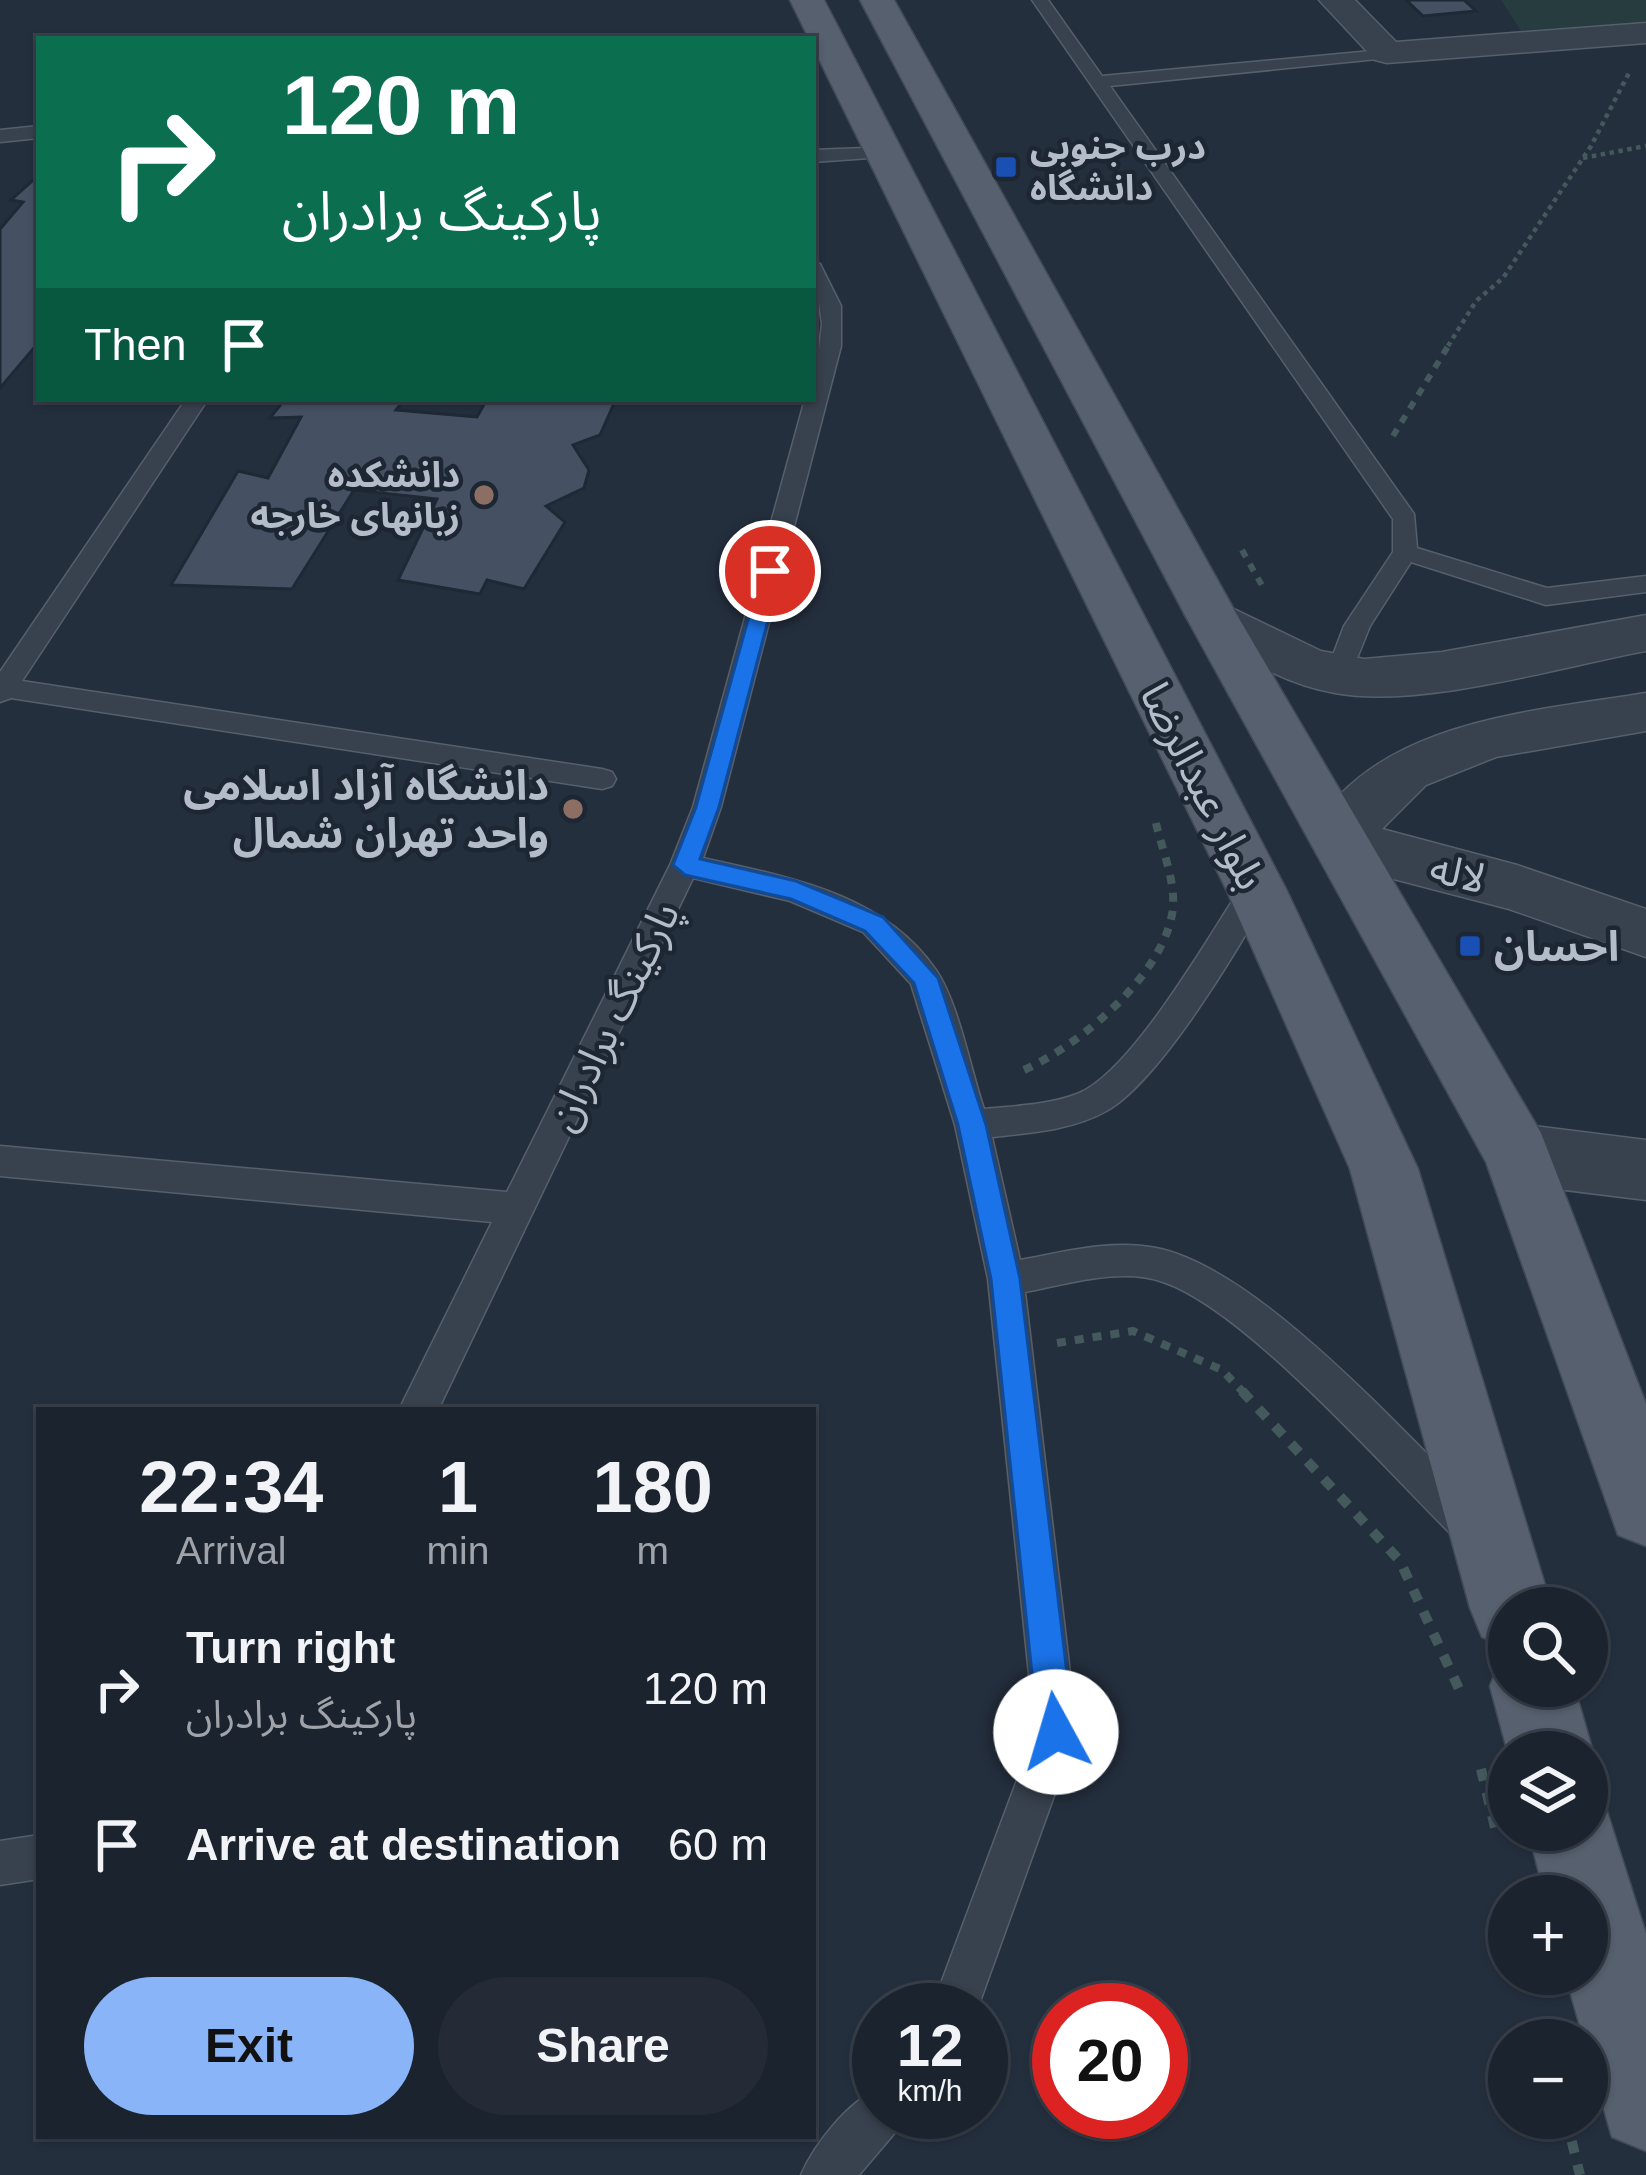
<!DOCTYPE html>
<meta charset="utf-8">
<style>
:root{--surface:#1b232e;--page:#242b36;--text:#f1f3f6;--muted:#a0a4aa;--line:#39404a;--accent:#8ab4f8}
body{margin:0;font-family:Arial,"Noto Sans Arabic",sans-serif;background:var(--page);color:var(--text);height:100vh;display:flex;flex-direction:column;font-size:45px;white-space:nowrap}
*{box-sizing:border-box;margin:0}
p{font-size:39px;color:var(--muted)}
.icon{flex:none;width:66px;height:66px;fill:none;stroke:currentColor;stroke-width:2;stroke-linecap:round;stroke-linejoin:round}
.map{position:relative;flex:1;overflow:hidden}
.sheet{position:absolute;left:36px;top:1407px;width:780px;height:732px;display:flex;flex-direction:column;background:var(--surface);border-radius:0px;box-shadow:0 3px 9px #0004,0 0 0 3px var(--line)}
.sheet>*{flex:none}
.banner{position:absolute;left:36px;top:36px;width:780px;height:366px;border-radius:0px;box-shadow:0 3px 9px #0004,0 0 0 3px var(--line);background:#0b6e4f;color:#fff;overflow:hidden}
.controls{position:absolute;left:1488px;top:1587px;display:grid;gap:24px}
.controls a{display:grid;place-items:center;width:120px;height:120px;border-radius:50%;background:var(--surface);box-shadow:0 3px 9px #0004,0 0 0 3px var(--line);font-size:60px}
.speed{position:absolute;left:852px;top:1983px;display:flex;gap:24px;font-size:60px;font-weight:700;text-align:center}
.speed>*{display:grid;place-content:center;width:156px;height:156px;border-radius:50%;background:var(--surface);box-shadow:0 3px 9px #0004,0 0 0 3px var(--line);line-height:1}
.speed small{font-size:30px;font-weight:400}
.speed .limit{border:18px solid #d22;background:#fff;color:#111}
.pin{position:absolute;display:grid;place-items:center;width:102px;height:102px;color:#fff;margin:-51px;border:6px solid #fff;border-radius:50%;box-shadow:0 3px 12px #0007}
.me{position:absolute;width:132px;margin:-66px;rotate:354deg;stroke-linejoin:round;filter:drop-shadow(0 0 9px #0008)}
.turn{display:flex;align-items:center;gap:42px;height:252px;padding:0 48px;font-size:54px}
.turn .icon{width:156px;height:156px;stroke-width:2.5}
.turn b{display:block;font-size:84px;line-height:102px}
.then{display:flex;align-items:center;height:114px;padding:0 48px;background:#0003;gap:24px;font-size:45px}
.eta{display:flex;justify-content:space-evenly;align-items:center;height:204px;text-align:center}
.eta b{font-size:72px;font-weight:800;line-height:84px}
.primary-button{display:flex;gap:24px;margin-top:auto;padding:24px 48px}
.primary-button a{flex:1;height:138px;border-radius:72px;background:var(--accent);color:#111;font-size:48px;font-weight:800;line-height:138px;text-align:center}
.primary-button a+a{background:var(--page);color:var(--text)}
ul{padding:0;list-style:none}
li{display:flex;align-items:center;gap:36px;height:156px;padding:0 48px}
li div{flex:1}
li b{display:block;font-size:45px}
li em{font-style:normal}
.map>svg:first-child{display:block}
</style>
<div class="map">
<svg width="1646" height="2175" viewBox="0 0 1646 2175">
<rect width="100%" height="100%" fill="#242f3e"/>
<path fill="#263c3f" d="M1501,0h145v22l-125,9z"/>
<path fill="#455162" stroke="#1f2835" stroke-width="3" d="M1406,0h58l12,11 -53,5z
M39,175v167l-39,46v-159l23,-27 -12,-2z
M285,399h120l-9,11 81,7 10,-18h129l-16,36 -27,10 16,25 -5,18 -38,18 19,16 -41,67 -37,-9 -7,14 -82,-14 39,-81 -83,-9 -62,99 -121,-4 67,-114 30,7 33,-61 -31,1z"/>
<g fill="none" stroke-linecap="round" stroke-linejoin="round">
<g stroke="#565f6c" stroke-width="3">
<path id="service" d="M1032,0h16l54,76 291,-27 3,4 -9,5 -277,28 304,428 3,34 130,40 99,-12v16l-100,13 -135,-43 -41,64 -23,57h-18l-4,-7 19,-50 49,-74v-33z
M39,126v12l-39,4v-12z
M891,147v8l-7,2 -71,5v-12z
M813,262l7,2 21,42v40l-120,461 -18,51c85,19 180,35 233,112 22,31 35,101 48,139 30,-3 64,-4 93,-15 55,-21 134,-162 168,-213h22l4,8c-30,57 -110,190 -163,221 -34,20 -79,23 -116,27l28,123c44,-8 91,-21 136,-12 103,20 250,188 327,262l6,14 -6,14 -14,6 -14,-6c-66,-65 -210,-229 -292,-256 -42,-15 -95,2 -138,10l52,440 -100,278h-46l104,-278 -47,-453 -33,-154 -44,-141 -48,-52 -73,-31 -97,-23 -255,532h-39l93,-188 -492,-46v-30l507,46 163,-327 23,-58 112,-408h8l9,-75z
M186,399h22l-186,282 580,88 10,3 4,7 -4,7 -10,3 -591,-91 -11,4v-30z
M39,1835v44l-39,6v-44z
M879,2089v23h26l-7,17 -39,46h-58c13,-30 47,-74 78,-86z"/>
</g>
<g stroke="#565f6c" stroke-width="3">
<path id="minor" d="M1319,0h36l41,42 250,-19v20l-259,20 -12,-3z
M1211,598l110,53 43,8 78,-7 204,-37v36c-87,16 -226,58 -311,42 -52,-9 -98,-38 -142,-66l-8,-12 8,-12z
M1646,693v38l-150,26 -70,28 -44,44 135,36 129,44v48l-137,-48 -146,-38 -45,-21 -8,-15c64,-115 221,-123 336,-142z
M1517,1124l129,16v60l-129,-16 -24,-9 -10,-21 10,-21z"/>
</g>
<g stroke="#414a57" stroke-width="3">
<path id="primary" d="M790,0h34l462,889 132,280 134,439h-43v40l-27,-11 -12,-29 -120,-439 -124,-280z
M860,0h34l343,615 304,518 105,271v142l-28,-11 -132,-373 -301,-547z
M1509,1653v33h65l19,66 -6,15v-15h-78v5l-19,-71 12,-30z
M1587,1792l16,7 43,135v217l-34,-14 -47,-163h22v-78h-42l-17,-66h59z"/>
</g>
<path stroke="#44595c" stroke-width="4.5" stroke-dasharray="4.5 4.5" stroke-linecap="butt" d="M1583,158l63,-12
M1448,346l28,-45 27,-23 88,-132 38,-73"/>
<path stroke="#44595c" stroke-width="6" stroke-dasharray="8 8" stroke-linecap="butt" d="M1393,436l57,-93
M1242,550l22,39"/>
<path stroke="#44595c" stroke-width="8" stroke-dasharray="9 9" stroke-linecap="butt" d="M1024,1070c56,-25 143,-97 149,-163 2,-28 -11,-57 -17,-84
M1057,1343l76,-12 89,39 23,24"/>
<path stroke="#44595c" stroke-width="10" stroke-dasharray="12 12" stroke-linecap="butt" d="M1242,1391l158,170 60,130
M1481,1769l16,67
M1566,2118l14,57"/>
<use href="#service" fill="#38414e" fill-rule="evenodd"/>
<use href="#minor" fill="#38414e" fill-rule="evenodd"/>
<use href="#primary" fill="#56606e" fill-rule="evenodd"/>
</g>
<path fill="#1a73e8" stroke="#114b97" stroke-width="3" d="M763,566l18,5 -62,236 -19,52 96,22 87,36 55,61 48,147 34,154 54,453 -5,12 -13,6 -13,-6 -5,-12 -47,-453 -33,-154 -44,-142 -49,-52 -74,-32 -106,-24 -12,-10 23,-58z"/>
<g fill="#1a4fb4" stroke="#1d2633" stroke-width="4.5">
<rect x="994" y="155" width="24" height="24" rx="6"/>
<rect x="1458" y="934" width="24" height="24" rx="6"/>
</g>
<g fill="#8d6e63" stroke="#1d2633" stroke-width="4.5">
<circle cx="484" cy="495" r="12"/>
<circle cx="573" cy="809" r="12"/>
</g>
<g text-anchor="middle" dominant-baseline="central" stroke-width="9" stroke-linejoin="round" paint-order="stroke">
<g font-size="36" font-weight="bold" fill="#b4bcc9" stroke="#1d2633" text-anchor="start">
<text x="1030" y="146">درب جنوبی<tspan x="1030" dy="41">دانشگاه</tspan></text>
<text x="460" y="474" text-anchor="end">دانشکده<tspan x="460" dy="41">زبانهای خارجه</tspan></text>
</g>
<g font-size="42" font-weight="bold" fill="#b4bcc9" stroke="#1d2633" text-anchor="end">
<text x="549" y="785">دانشگاه آزاد اسلامی<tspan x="549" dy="48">واحد تهران شمال</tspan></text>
<text x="1494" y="946" text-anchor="start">احسان</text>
</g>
<g font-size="42" fill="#b4bcc9" stroke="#1d2633">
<text transform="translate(1203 786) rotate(63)">بلوار عبدالرضا</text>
<text transform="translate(1458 873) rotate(14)">لاله</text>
<text transform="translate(613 1016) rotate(-64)">پارکینگ برادران</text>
</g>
</g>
</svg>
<div class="controls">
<a><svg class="icon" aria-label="search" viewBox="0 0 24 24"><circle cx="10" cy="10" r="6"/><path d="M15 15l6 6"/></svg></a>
<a><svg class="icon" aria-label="layers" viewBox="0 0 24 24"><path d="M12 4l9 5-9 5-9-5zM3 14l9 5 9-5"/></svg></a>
<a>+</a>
<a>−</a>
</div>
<div class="speed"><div>12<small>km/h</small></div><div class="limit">20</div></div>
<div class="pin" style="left:770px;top:571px;background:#d93025"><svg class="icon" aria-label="arrive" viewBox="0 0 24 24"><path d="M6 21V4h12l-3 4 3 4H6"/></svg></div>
<svg class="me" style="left:1056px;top:1732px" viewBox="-20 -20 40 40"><circle r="19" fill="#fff"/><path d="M0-13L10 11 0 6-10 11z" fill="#1a73e8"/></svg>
<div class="banner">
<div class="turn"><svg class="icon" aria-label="right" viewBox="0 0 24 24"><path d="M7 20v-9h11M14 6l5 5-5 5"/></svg><div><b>120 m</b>پارکینگ برادران</div></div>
<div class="then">Then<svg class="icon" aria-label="arrive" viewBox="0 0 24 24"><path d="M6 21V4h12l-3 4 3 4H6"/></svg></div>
</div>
<section class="sheet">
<div class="eta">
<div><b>22:34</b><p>Arrival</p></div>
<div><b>1</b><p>min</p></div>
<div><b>180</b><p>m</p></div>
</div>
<ul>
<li><svg class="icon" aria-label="right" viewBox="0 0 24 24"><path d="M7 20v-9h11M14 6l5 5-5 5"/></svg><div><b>Turn right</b><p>پارکینگ برادران</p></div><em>120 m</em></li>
<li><svg class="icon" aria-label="arrive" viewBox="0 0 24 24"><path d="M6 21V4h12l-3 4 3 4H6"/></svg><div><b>Arrive at destination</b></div><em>60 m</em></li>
</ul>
<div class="primary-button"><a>Exit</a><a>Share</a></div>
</section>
</div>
